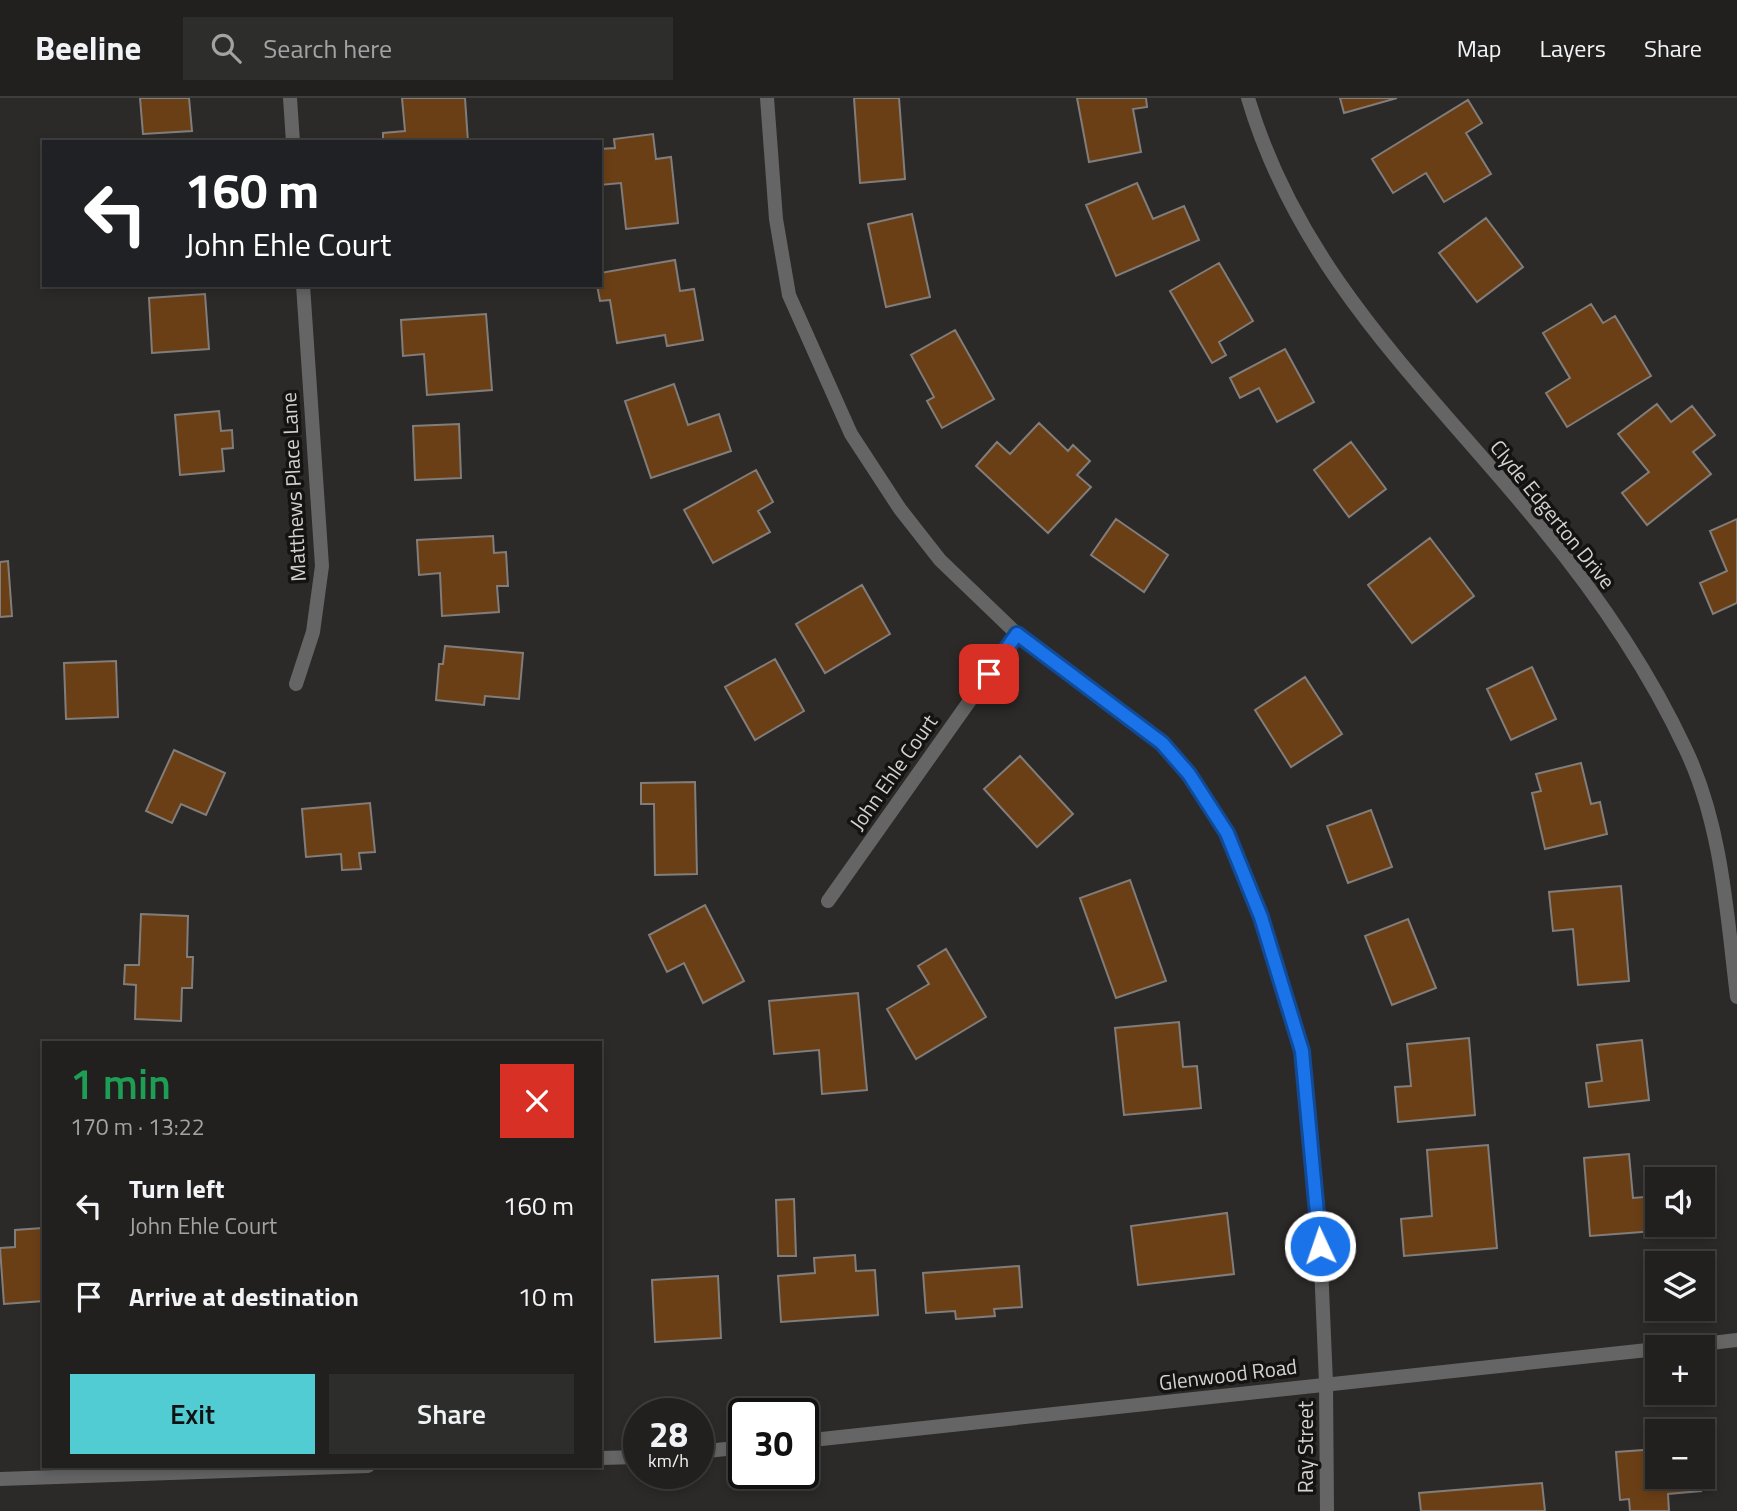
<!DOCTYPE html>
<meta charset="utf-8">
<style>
:root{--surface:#21201e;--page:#2d2d2b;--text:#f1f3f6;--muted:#a2a3a4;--line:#3e3e3c;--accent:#51ccd3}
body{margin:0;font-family:"Titillium Web",sans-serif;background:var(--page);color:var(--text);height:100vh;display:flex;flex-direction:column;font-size:26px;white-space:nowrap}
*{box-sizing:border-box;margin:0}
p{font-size:23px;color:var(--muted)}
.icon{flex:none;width:38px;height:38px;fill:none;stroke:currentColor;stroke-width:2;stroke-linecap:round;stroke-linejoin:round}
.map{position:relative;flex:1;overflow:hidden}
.drawer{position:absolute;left:42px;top:943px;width:560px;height:427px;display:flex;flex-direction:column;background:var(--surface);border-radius:0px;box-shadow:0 4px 10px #0003,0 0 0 2px var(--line)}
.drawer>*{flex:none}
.guide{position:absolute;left:42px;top:42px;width:560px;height:147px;border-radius:0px;box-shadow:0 4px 10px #0003,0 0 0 2px var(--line);background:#202124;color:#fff;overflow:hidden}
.buttons{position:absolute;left:1645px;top:1069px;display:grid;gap:14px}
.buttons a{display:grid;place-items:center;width:70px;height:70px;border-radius:0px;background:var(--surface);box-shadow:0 4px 10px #0003,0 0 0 2px var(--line);font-size:35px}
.speed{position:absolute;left:623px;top:1300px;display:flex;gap:14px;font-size:35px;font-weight:700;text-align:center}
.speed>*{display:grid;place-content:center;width:91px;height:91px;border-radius:50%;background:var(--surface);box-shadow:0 4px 10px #0003,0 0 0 2px var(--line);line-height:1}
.speed small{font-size:18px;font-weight:400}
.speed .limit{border:4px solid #111;border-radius:10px;background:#fff;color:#111}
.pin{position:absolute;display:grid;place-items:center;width:60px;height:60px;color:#fff;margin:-30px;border-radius:14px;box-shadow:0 4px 10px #0006}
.me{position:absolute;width:77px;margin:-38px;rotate:357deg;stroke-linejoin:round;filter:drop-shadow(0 0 5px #0008)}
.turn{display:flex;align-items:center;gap:24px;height:147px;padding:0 28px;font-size:32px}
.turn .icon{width:91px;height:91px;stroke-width:2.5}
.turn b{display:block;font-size:49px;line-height:60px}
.round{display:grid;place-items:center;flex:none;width:74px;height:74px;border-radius:0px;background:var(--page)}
.headline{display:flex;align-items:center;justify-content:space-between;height:119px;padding:0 28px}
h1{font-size:42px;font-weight:600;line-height:52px;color:#1e9e55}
.button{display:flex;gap:14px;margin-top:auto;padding:14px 28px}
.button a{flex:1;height:80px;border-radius:0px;background:var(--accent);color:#111;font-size:28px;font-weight:600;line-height:80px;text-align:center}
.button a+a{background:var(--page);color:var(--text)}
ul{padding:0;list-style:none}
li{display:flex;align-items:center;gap:21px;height:91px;padding:0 28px}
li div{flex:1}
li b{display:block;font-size:26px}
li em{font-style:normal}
header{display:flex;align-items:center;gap:42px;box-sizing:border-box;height:98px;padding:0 35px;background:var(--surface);border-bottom:2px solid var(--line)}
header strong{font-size:33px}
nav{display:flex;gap:38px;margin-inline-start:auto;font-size:24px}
.search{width:490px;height:63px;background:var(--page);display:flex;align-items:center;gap:18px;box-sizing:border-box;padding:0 24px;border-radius:0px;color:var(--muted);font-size:26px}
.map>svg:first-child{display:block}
</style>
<header>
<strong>Beeline</strong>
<div class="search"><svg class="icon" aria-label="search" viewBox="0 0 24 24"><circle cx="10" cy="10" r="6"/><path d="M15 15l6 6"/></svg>Search here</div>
<nav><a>Map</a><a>Layers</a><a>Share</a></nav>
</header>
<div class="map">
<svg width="1737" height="1413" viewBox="0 0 1737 1413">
<rect width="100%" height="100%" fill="#2c2a28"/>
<path fill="#6b3f16" stroke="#807d7b" stroke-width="2" d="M140,0h49l3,33 -49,3z
M402,0h63l3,44h-85v-9l22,-2z
M854,0h45l6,81 -45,4z
M1077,0h69l1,9 -14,2 8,43 -52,10z
M1340,0h57l-53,15z
M1468,2l14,23 -16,10 25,41 -47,28 -18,-29 -33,20 -21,-34z
M653,36l3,25 15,-2 7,66 -52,6 -5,-46 -21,2v-36l15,-1 -1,-9z
M1137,85l16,36 31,-13 15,34 -83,36 -30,-71z
M912,116l18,83 -44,10 -18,-83z
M1486,120l37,49 -46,35 -38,-49z
M675,162l5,31 14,-2 9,51 -36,6 -2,-11 -48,8 -7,-43 -10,1 -3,-16h3v-12z
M1219,165l34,58 -34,21 7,13 -14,8 -42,-72z
M205,196l4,55 -57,4 -3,-55z
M1591,206l12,19 12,-7 36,60 -84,51 -21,-34 24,-15 -27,-45z
M486,216l6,76 -65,5 -3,-41 -21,2 -2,-36z
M955,232l39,69 -52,29 -15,-27 7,-4 -23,-42z
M1285,251l29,53 -37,20 -18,-34 -19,10 -10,-20z
M674,286l14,41 31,-11 12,37 -80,27 -26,-77z
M1657,306l14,18 21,-16 23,29 -22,17 18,22 -64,51 -25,-32 27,-21 -31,-38z
M219,313l2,20 11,-1 1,18 -11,1 2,22 -44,4 -5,-60z
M1039,325l29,28 5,-6 17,16 -13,14 14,12 -43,46 -72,-67 21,-24 13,12z
M459,326l2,54 -46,2 -2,-54z
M1351,344l35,47 -37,28 -35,-47z
M756,372l17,32 -15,9 12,21 -57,31 -29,-53z
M1116,421l52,36 -24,37 -53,-37z
M1737,421v84l-24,11 -13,-31 27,-12 -17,-40z
M493,438l1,17 12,-1 2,34h-11l2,26 -57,4 -2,-43 -21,2 -2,-35z
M1430,440l44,58 -62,47 -44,-58z
M8,463l4,55 -12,1v-55z
M862,487l28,49 -65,39 -29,-49z
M445,548l78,7 -4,46 -34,-3 -1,9 -48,-5 3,-36h4z
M775,561l29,52 -49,29 -30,-53z
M116,563l2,56 -52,2 -2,-56z
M1532,569l24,52 -45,21 -24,-51z
M1305,579l37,57 -51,33 -36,-57z
M174,652l51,23 -19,42 -25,-11 -9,19 -26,-12z
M1020,658l53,58 -36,33 -53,-58z
M1581,665l10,41 9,-2 7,32 -62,15 -13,-56 9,-2 -5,-17z
M695,684l2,92 -42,1 -1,-71h-13v-21z
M370,705l5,49 -16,1 2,16 -19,1 -1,-16 -35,3 -4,-48z
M1371,712l21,57 -44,16 -21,-57z
M1130,782l36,101 -50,17 -36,-100z
M1621,788l8,95 -51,4 -5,-56 -20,2 -4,-39z
M705,807l39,76 -41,22 -19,-40 -17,9 -18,-37z
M141,816l47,2 -1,41h6l-1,31h-10l-1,33 -46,-2 1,-34 -12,-1 1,-19h14z
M1408,821l28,69 -44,17 -27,-69z
M946,851l40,68 -70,42 -29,-50 42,-25 -11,-18z
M858,895l9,97 -45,4 -3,-44 -45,4 -5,-53z
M1179,924l4,45 14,-1 4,42 -77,7 -9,-87z
M1469,940l6,77 -77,7 -3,-35 16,-1 -4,-42z
M1642,942l7,60 -60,7 -3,-24 16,-2 -5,-36z
M1488,1047l9,103 -93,8 -3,-37 31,-3 -5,-66z
M1629,1056l4,44 24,-2v29h11v5l-78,6 -6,-78z
M794,1101l2,57h-18l-2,-56z
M1227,1115l7,61 -96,11 -7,-59z
M42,1130l2,73 -40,3 -4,-56 15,-1v-17z
M855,1157l1,16 19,-1 3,45 -97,7 -3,-46 37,-3 -1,-15z
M1019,1168l3,41 -28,2 1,7 -39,3 -1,-8 -29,2 -3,-40z
M718,1178l3,62 -66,4 -3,-62z
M1657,1351v28h43l1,14 -33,3 1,17h-39l-1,-12 -9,1 -4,-48z
M1542,1385l3,28h-124l-2,-18z"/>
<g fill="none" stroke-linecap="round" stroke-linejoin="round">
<path stroke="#666565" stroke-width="14" d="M290,0l3,44
M767,0l9,121 13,76 62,139 49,75 40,51 77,74 145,109 27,31 38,59 26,61 49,157 17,167 7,165 1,128
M1248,0c53,179 182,292 295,431 56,68 106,142 143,221 36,76 41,165 51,247
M296,586l17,-52 9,-66 -19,-281
M828,803l189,-267
M1669,1250l68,-8
M803,1343l854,-92
M698,1354l46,-5
M600,1360l39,-1
M0,1381l368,-13"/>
</g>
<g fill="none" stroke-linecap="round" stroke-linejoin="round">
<g stroke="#114b97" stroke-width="18">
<path id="route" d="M989,576l28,-40 145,109 27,31 38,59 34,84 41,134 18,195"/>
</g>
<use href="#route" stroke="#1a73e8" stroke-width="12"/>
</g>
<g text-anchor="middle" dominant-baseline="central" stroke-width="7" stroke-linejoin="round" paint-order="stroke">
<g font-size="21" fill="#d3d2d1" stroke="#141312">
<text transform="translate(293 389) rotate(-93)">Matthews Place Lane</text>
<text transform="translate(1553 416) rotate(51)">Clyde Edgerton Drive</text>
<text transform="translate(893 674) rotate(-55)">John Ehle Court</text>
<text transform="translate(1228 1276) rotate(-7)">Glenwood Road</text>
<text transform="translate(1305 1349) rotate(-90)">Ray Street</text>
</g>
</g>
</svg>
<div class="buttons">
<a><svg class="icon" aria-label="sound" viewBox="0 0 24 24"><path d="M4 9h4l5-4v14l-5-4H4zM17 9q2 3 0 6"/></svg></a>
<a><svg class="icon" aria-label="layers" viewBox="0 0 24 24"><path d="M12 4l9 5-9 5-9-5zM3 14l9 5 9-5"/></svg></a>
<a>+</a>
<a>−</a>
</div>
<div class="speed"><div>28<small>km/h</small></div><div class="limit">30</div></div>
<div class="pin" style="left:989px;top:576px;background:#d93025"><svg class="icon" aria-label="arrive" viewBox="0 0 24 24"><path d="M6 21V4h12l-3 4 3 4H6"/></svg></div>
<svg class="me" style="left:1320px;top:1148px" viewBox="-20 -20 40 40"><circle r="17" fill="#1a73e8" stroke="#fff" stroke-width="3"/><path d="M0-11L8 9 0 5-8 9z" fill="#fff"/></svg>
<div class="guide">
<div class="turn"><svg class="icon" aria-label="left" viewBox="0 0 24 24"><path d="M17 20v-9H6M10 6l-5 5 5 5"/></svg><div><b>160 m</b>John Ehle Court</div></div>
</div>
<section class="drawer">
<div class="headline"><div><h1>1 min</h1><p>170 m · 13:22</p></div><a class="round" style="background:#d93025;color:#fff"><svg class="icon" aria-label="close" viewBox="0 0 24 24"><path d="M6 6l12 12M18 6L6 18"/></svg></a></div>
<ul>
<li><svg class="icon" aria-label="left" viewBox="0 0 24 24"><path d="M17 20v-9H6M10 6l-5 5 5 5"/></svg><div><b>Turn left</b><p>John Ehle Court</p></div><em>160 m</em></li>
<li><svg class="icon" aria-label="arrive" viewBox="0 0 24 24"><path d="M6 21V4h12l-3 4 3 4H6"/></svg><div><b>Arrive at destination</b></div><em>10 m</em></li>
</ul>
<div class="button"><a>Exit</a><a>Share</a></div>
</section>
</div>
